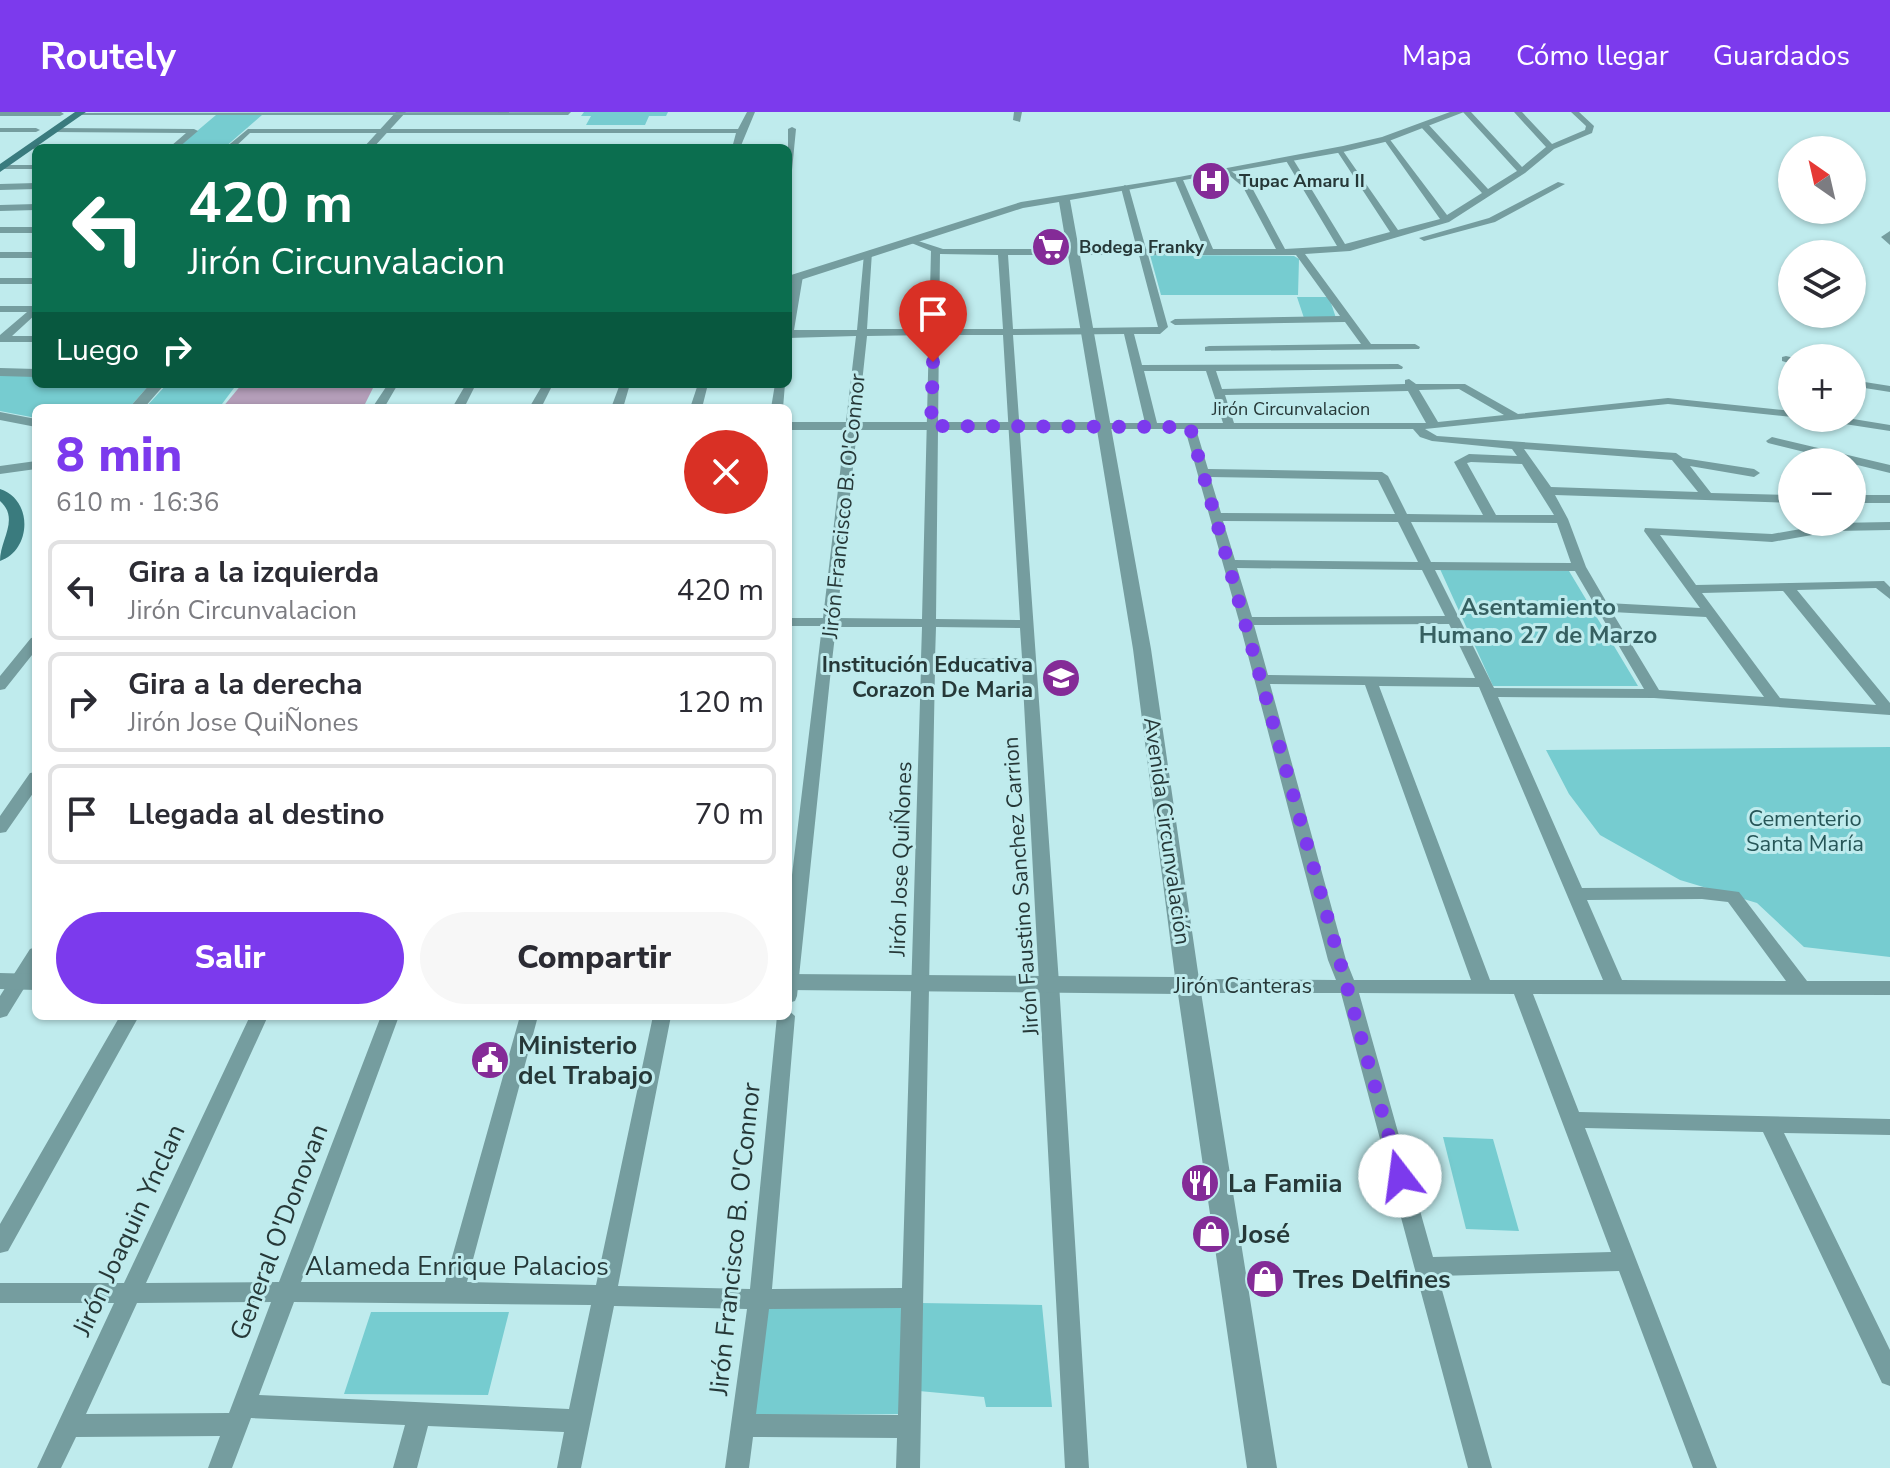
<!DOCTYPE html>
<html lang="es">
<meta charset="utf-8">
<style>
:root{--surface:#fff;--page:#f7f7f7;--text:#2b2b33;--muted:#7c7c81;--line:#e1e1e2;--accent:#7c3aed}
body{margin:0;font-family:"Nunito Sans",sans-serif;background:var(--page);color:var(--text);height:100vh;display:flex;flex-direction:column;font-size:30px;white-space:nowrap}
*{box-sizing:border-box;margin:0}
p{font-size:26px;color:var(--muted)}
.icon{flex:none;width:44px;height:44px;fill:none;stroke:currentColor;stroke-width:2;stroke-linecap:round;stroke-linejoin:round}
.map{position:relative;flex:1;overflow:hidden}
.details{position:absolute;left:32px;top:292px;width:760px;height:616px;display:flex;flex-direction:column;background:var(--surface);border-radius:12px;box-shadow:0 2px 6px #0004}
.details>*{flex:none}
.hud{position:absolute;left:32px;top:32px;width:760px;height:244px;border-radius:12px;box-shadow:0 2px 6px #0004;background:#0b6e4f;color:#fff;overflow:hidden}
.needle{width:52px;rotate:326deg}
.buttons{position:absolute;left:1778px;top:24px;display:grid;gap:16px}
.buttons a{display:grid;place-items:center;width:88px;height:88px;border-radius:50%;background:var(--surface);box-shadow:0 2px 6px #0004;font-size:40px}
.pin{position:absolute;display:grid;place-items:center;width:68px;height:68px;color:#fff;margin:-82px -34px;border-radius:50% 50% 50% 0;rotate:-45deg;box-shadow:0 0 8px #0007}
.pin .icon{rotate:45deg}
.me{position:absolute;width:88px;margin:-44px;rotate:345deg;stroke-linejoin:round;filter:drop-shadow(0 0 6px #0008)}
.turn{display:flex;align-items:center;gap:28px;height:168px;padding:0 24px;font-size:36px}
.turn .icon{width:104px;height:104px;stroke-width:2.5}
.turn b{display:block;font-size:56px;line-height:68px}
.then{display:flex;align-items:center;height:76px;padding:0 24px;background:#0003;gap:16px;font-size:30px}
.round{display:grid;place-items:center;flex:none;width:84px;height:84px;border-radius:42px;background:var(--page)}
.overview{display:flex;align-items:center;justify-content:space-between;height:136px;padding:0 24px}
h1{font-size:48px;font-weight:800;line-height:60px;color:var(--accent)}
.cta{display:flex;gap:16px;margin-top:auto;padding:16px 24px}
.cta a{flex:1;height:92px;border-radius:48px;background:var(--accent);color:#fff;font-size:32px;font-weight:800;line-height:92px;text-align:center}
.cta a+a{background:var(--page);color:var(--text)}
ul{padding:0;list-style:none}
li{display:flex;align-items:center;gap:24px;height:100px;margin:0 16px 12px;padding:0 8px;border:4px solid var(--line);border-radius:12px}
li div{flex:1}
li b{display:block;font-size:30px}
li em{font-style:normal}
header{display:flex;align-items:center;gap:48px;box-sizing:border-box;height:112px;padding:0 40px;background:var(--accent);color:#fff}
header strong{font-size:38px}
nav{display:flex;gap:44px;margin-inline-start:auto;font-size:28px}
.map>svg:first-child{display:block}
</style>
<header>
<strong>Routely</strong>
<nav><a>Mapa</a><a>Cómo llegar</a><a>Guardados</a></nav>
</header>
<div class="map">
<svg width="1890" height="1356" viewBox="0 0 1890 1356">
<rect width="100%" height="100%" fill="#bfebed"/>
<path fill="#76ccd0" d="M584,0h84l-2,4h-17l-4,9h-59l5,-9h-10z
M216,3h46l-38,33h-47z
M1150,143l144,1 5,3 -1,36h-137z
M1297,185h32l7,21h-32z
M0,263h36v9h114l-21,24h-93v10l-36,-7z
M167,272h70l-18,24h-74z
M1440,457l129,2 69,115h-145z
M1890,635v210l-86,-10 -47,-44 -77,-23 -80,-45 -31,-41 -23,-44z
M1443,1025l50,2 26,92 -53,-2z
M762,1189l143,3 -4,110 -152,1z
M920,1191l122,2 10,102h-66l-2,-10 -65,-6z
M371,1200h138l-21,83 -144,-1z"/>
<path fill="#b49eb9" d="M242,272h133l-12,24h-141z"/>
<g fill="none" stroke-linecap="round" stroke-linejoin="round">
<path fill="#759d9f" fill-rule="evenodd" d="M0,0h61l3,2 -4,2h-60z
M571,0l-3,3h-489l-4,-2z
M747,0h8l-15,36h-8l4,-15h-486l-16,15h-9l23,-19h490z
M1014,0h8l-2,10 -7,-2z
M1463,0h8l51,55 24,-20 -32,-35h8l30,32 33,-14 1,-4 -15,-14h8l15,14 -2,7 -38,16 -29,24 -76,49 -99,29 -45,3 66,90h44l5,3 -1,2 -214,2v-4l4,-1 152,-2 -16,-22 -170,3 -5,-3 5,-3 165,-3 -44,-61h-148l20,72 -8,7h-26l8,31 256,-1 5,3 -1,2 -186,2 6,18 183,-5v-4l4,-1 7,5h49l53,30 150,-16 124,13v6l-124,-13 -243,25 12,7 239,17 7,5 71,11 6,4 -6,4 -64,-11 21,27 81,2v8l-237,-8 13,24 18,48 21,36 93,5 -56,-77 1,-3 127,6 63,-11 55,-1v8l-55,1 -63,11 -112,-7 36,50 188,-4 6,6v12l-14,-11 -79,2 93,113v12l-236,-17 -156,-1 84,191 120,-1 37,5 68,89h83v14l-357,-1 46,118 311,7v16l-106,-2 106,217v36l-8,-3 -119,-251 -178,-4 132,340h-24l-74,-197 -181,5 54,192h-24l-127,-475h-153l-7,-2 -2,-5 2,-5 7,-2 148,1 -8,-20 -89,-339 -54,-192h-83l-6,-3 6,-3h43l-21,-89 -111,1 46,648 30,485h-24l-43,-802 -87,2 -15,800h-24l1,-30 -144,-1 -4,31h-24l22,-159 -133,-3 -33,162h-24l7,-36 -136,-6 -11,42h-24l12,-43 -154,-7 -19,50h-24l12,-32 -144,1 -15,31h-24l77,-165h-114v-20h124l126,-267h18l-122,267 133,-1 102,-266h18l-98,266h144l75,-266h18l-71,266 129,3 57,-269h18l-53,270 132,3 27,-273h11v-6l7,6 -23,273 130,-1 19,-620 -90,1 -34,327 -2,5 -7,2v-95l34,-282h-34v-8h35l33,-282 -68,2v-32l5,-30 5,-3 5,3 -9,54h63l7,-76 8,-2 -5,77h62l2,-78 -22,-9v-4l34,11h194l-16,-61 4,-3 4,3 17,61h58l-29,-69 4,-3 4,3 30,69h63l-33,-62 -19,-16 4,-2 22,15 35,65 52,-3 -52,-87 4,-2 4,2 52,85 45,-12 -55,-84h6l57,82 42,-11 -58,-82h6l59,78 35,-22 -61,-66v-4h6l61,66 29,-18zM940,142l58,1 5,74h-64zM1008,143h131l19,72 -145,2zM929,223l-7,284 -85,-1 30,-282zM939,223h64l17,285 -84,-1zM1144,259h62l17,52h-66zM1459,277l45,26 -66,7 -19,-32zM1408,279l18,32h-192l-9,-28zM1196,317h217l7,8 12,4 80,8 5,7 -48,-2 -15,8 29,53 -76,-1 -19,-38 -6,-4 -174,-3zM1524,337l148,11 26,32 -147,-5zM1471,350l51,2 32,51h-58l-29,-52zM1210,365l168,3 17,34 -174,-1zM1223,409l175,1 20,40 -183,-2zM1411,410l146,1 14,40 -140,-1zM1237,456l185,2 23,46 -193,1zM1435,458l140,1 69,118 -150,-1zM1783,479l1,1 92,113 -96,-7 -78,-105zM1612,500l94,5 58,80 -105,-7zM1449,512l26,54 -207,-3 -14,-50zM836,515h86l-1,32 -89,2zM936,515l84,1 2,30 -87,1zM1270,572l95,1 106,295h-117l-8,-20zM1379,574l100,1 124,293h-113zM1702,787l26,3 58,79 -164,-1 -35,-80zM1359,881l155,1 97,258 -178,5zM271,1190l-42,111 -143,1 51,-111zM294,1190l297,3 -22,104 -310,-14zM901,1196l-3,107 -142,-1 13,-105z
M792,15l4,2 -4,41 -4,2v-43z
M0,16h36l4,2 -4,2h-36z
M55,16l139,1 4,2 -20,17 -150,1 3,-4 140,1 15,-13 -134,-1z
M0,53h36v4h-33z
M1558,70l7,2 -70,38 -71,19 -5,-3 70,-20z
M36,71v6l-36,1v-6z
M36,92v6l-36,1v-6z
M0,115h36v6h-36z
M1890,119v14l-9,-8z
M0,140h36v6h-36z
M0,166h36v6h-36z
M0,194h36v8l-24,22h24v6h-36v-7l27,-23h-27z
M1786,244l8,2 -2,6 -10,-3v-4z
M1852,268l38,6v6l-38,-6z
M388,272h10l-14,24h-12z
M466,272h10l-12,24h-12z
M543,272h10l-12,24h-12z
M620,272h10l-7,24h-12z
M698,272h10l-6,24h-12z
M775,272h10l-2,24h-12z
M1819,306h28l43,7v6l-65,-10z
M1772,325l118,28v8l-122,-30 -2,-2z
M36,349v8l-36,5v-8z
M1852,383h38v8h-38z
M36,525v13l-31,39 -5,1v-14l31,-38z
M36,660v17l-30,43 -6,1v-17l30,-43z
M36,835v22l-29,47 -7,2v-22l30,-47z
M120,904h19l-131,235 -8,2v-29z"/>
<path fill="#759d9f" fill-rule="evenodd" d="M396,0h10l-33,36h-10z
M1450,0h14l-75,29 -46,11 -273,48 81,449 49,337 77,482h-30l-69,-474 -390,-4v-16l387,3 -42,-328 -36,-219h-309v-8h308l-37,-220 -36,6 -235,76v-8l233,-74 158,-25 164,-31 39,-9z
M0,256l36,1v8l-36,-1z
M150,272h15l-21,24h-15z
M0,300l36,7v8l-36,-7z
M0,861l36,1v16l-36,-1z"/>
<path fill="#3a7b7e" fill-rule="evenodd" d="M75,0h11l-86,60v-8z
M0,377c34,11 31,62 0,72 0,-22 20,-42 0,-60z"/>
</g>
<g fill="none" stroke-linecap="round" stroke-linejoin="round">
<path stroke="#7c3aed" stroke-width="14" stroke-dasharray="0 25.2" d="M933,250l-2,64 259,1 210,749"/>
</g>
<defs>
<g id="hospital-disc" transform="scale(2)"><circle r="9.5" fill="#842b97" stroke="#bfebed"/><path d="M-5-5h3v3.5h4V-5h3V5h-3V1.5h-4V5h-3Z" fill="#fff"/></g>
<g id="supermarket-disc" transform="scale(2)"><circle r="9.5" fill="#842b97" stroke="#bfebed"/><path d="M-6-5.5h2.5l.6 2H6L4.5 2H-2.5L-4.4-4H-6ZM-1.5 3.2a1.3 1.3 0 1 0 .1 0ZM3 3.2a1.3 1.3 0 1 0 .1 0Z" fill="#fff"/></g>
<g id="school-disc" transform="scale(2)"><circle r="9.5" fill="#842b97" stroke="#bfebed"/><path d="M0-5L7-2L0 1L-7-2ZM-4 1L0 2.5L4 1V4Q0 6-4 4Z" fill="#fff"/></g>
<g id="civic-disc" transform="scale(2)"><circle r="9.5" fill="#842b97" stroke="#bfebed"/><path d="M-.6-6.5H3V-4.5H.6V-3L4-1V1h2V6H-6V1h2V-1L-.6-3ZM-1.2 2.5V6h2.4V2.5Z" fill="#fff"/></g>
<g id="restaurant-disc" transform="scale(2)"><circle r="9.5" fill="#842b97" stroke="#bfebed"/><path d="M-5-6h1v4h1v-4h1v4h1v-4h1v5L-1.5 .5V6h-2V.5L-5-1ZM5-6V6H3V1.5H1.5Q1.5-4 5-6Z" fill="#fff"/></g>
<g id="shop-disc" transform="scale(2)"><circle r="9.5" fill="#842b97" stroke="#bfebed"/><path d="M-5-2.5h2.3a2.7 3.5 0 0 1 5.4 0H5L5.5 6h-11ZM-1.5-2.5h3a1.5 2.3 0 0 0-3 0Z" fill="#fff"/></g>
</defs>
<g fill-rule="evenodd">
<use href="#hospital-disc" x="1211" y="69"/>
<use href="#supermarket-disc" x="1051" y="135"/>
<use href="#school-disc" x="1061" y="566"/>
<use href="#civic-disc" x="490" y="948"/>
<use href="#restaurant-disc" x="1200" y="1071"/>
<use href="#shop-disc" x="1211" y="1122"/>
<use href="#shop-disc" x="1265" y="1167"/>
</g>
<g text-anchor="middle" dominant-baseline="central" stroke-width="6" stroke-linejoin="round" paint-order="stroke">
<g font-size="18" font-weight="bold" fill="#263838" stroke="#bfebed" text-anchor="start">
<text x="1239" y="69">Tupac Amaru II</text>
<text x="1079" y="135">Bodega Franky</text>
</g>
<g font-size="18" fill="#263838" stroke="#bfebed">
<text x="1291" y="297">Jirón Circunvalacion</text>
</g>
<g font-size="22" fill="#263838" stroke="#bfebed">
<text transform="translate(844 394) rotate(-84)">Jirón Francisco B. O'Connor</text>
<text transform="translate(1167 719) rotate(82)">Avenida Circunvalación</text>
<text transform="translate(901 747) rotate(-88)">Jirón Jose QuiÑones</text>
<text transform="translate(1021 774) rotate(-94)">Jirón Faustino Sanchez Carrion</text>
<text x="1243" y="874">Jirón Canteras</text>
</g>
<g font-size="22" font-weight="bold" fill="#263838" stroke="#bfebed" text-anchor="end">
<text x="1033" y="553">Institución Educativa<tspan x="1033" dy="25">Corazon De Maria</tspan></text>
</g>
<g font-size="22" fill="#265557" stroke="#bfebed">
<text x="1805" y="707">Cementerio<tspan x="1805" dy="25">Santa María</tspan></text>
</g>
<g font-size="24" font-weight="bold" fill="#366061" stroke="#bfebed">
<text x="1538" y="495">Asentamiento<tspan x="1538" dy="28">Humano 27 de Marzo</tspan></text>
</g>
<g font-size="26" font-weight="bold" fill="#263838" stroke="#bfebed" text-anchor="start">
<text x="518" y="933">Ministerio<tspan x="518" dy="30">del Trabajo</tspan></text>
<text x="1228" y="1071">La Famiia</text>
<text x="1239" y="1122">José</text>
<text x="1293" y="1167">Tres Delfines</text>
</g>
<g font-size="26" fill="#263838" stroke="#bfebed">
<text transform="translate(129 1118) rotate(-65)">Jirón Joaquin Ynclan</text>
<text transform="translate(279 1120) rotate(-69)">General O'Donovan</text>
<text transform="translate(735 1127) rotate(-84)">Jirón Francisco B. O'Connor</text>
<text x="457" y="1154">Alameda Enrique Palacios</text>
</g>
</g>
</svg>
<div class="buttons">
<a><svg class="needle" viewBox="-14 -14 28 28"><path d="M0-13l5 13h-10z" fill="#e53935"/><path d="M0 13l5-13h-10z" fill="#7c7c81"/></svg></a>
<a><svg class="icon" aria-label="layers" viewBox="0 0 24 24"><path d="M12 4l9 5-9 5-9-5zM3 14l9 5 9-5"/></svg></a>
<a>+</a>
<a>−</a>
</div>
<div class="pin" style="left:933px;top:250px;background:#d93025"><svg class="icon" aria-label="arrive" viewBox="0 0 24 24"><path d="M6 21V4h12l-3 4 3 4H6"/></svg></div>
<svg class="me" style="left:1400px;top:1064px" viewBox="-20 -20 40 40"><circle r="19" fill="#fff"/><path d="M0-13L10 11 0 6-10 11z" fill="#7c3aed"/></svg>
<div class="hud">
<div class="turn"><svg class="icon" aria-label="left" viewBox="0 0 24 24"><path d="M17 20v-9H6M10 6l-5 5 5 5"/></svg><div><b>420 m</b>Jirón Circunvalacion</div></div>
<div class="then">Luego<svg class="icon" aria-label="right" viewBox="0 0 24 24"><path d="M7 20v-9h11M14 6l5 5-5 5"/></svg></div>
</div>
<section class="details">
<div class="overview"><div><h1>8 min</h1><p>610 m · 16:36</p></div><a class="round" style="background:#d93025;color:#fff"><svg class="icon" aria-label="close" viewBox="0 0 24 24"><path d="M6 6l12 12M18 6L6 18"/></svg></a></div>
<ul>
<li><svg class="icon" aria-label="left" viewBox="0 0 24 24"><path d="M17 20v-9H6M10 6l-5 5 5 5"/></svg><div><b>Gira a la izquierda</b><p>Jirón Circunvalacion</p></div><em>420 m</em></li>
<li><svg class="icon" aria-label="right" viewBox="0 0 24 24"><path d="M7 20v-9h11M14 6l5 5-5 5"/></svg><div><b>Gira a la derecha</b><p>Jirón Jose QuiÑones</p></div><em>120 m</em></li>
<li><svg class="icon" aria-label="arrive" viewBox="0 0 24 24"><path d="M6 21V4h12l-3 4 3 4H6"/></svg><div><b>Llegada al destino</b></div><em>70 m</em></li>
</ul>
<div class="cta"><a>Salir</a><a>Compartir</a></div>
</section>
</div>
